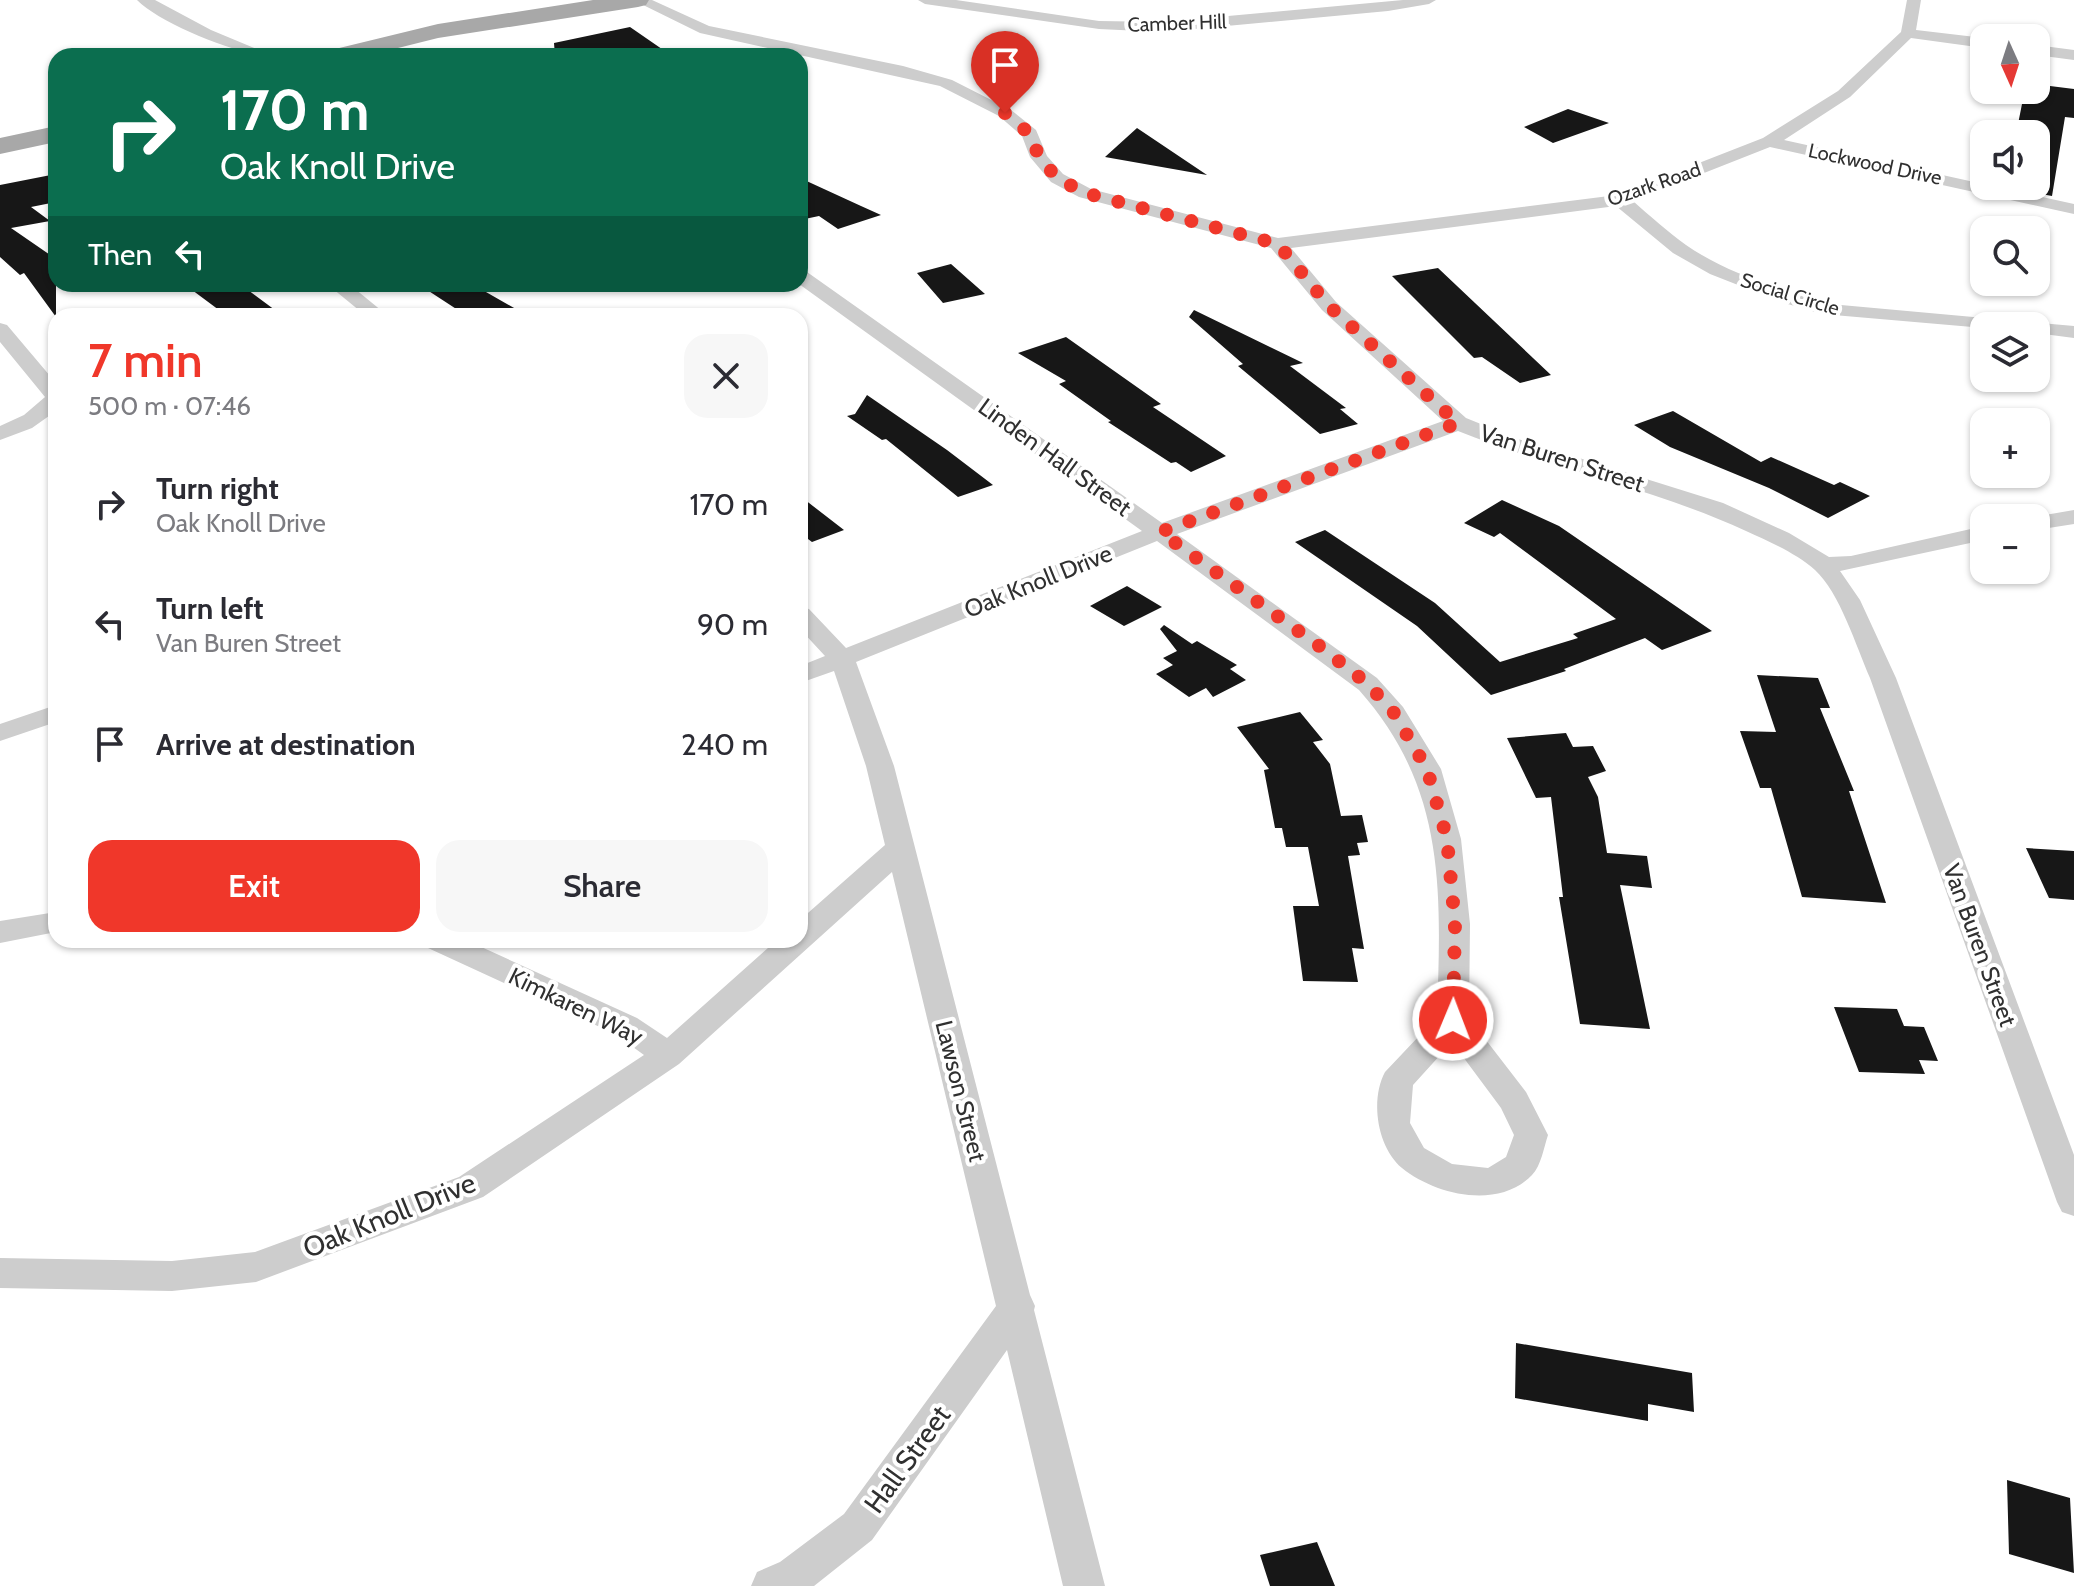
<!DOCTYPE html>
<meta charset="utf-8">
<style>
:root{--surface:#fff;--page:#f7f7f7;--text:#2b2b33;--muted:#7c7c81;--accent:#f0372a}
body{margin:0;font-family:Cabin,sans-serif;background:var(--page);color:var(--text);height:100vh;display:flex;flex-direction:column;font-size:30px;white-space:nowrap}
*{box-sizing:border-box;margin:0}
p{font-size:26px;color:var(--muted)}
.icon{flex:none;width:44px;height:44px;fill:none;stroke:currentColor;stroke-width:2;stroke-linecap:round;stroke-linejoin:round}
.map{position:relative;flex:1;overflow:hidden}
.sheet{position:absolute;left:48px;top:308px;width:760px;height:640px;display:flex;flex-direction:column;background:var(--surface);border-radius:24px;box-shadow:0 2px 6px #0004}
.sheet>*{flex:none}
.guide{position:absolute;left:48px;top:48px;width:760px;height:244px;border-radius:24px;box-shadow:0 2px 6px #0004;background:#0b6e4f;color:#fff;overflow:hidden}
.needle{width:52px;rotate:177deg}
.buttons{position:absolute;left:1970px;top:24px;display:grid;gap:16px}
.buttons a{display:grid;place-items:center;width:80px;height:80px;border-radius:16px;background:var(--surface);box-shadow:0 2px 6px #0004;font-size:40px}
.pin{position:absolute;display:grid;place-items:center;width:68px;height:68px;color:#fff;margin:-82px -34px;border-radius:50% 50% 50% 0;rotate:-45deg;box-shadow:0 0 8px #0007}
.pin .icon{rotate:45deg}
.me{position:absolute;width:88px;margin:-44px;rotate:1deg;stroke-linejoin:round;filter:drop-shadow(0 0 6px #0008)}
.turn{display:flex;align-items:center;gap:28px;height:168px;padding:0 40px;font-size:36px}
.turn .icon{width:104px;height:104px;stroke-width:2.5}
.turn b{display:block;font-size:56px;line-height:68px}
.then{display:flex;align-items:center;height:76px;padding:0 40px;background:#0003;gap:16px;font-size:30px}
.round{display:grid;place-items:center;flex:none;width:84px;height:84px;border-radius:24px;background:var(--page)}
.summary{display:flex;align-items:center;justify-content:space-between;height:136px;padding:0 40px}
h1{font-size:48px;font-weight:600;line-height:60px;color:var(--accent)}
.primary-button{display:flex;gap:16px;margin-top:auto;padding:16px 40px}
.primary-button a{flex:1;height:92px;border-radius:24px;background:var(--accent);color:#fff;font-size:32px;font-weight:600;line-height:92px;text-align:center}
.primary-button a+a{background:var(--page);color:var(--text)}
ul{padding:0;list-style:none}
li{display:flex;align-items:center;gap:24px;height:120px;padding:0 40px}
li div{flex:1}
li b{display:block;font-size:30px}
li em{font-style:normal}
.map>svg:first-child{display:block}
</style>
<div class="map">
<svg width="2074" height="1586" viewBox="0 0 2074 1586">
<rect width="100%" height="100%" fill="#fff"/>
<path fill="#171717" d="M630,27l42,29h-117l-1,-13z
M2042,85l32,4v29l-9,-1 -13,79 -16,-3v-59h-20l7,-35 20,2z
M1568,109l41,14 -56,20 -29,-16z
M1137,128l70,47 -102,-18z
M56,174v28l-25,5 19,14 -39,7 45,31v58l-32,-44 -4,2 -20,-18v-72z
M800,178l61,28 20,9 -43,14 -19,-13 -19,4z
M951,264l34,30 -42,9 -26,-30z
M1438,268l113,107 -31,8 -38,-26 -8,1 -82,-82z
M184,284h56l43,32h-56z
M418,284h54l56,32h-61z
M1194,310l109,53 -13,3 56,42 -6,1 18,15 -38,10 -82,-68 5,-2 -54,-47z
M1066,337l95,67 -8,3 73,49 -35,16 -15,-10 -5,1 -63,-41 3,-1 -52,-37 7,-3 -48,-28z
M867,395l80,55 46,35 -35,12 -72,-58 -4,1 -35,-24 8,-2z
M1673,411l88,51 10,-5 63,28 6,-3 30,14 -42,22 -59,-30 -99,-41 -36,-22z
M800,496l44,34 -32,12 -12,-9z
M1502,500l57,26 153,105 -50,19 -17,-12 -81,31 2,2 -75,24 -74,-69 -122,-84 30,-12 110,73 65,59 78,-24 -5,-4 43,-15 -116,-86 -6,4 -30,-14z
M1127,586l35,21 -38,19 -34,-20z
M1164,625l28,19 5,-3 40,24 -7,4 16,11 -33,17 -7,-9 -17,9 -33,-23 17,-9 -10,-7 14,-7 -17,-22z
M1757,675l61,3 12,30h-10l34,83h-5l37,112 -84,-6 -31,-109h-11l-20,-57 36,1z
M1300,712l23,28 -10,2 17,22 11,52 21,-1 6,27 -11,1 3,12 -12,1 16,93 -12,-1 6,34 -55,-1 -10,-75h26l-11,-59h-22l-4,-19h-7l-11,-58 5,-1 -32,-42z
M1566,733l7,14 20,-1 13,25 -18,6 10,20 9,56 40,3 5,32 -32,-3 30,144 -70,-5 -21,-127h4l-12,-100 -15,1 -29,-60z
M2026,848l48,3v49l-25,-2z
M1834,1007l63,2 7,17 20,1 14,34 -19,-1 6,14 -66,-2z
M1516,1343l176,30 2,39 -46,-8v17l-133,-23z
M2007,1480l63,18 4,75 -65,-19z
M1317,1542l18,44h-65l-10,-31z"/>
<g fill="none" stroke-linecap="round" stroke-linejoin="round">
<path fill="#cdcdcd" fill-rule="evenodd" d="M137,0h18l56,30 62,26c-34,0 -112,-32 -136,-56z
M633,0h19l57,26 194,40 49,14 59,30 25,20 11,26 16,18 28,15 187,49 339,-43 146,-57 75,-47 63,-59 6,-32h14l-5,30 68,8v10l-73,-10 -61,59 -66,43 290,64v10l-304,-67 -137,54c17,15 35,31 53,44 42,29 96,45 144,59l244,22v12l-38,-5v-7l-52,2 -162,-14 -41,-12 -71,-28 -37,-21 -57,-47 -325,42 45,54 130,116 52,21 205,64 66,30 40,24 22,-1 133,-30v14l-144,31 20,29 36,78 178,477v61l-12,-4 -5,-10 -187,-524c-14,-32 -30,-85 -55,-108 -19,-17 -47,-29 -69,-39 -93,-43 -194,-62 -288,-100l-281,103 200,144 26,29 38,62 20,70 9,85 -1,94 57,74 22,43c-4,12 -7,31 -16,40 -33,35 -97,20 -130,-7 -25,-21 -32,-68 -17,-96l52,-55c4,-125 10,-228 -78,-327l-202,-149 -301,121 38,104 136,529 5,11 -1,4 71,276h-42l-56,-236 -135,190 -58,46h-63l6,-14 23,-10 64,-48 152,-208 -104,-434 -213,192 -196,133 -227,85 -84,9 -172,-3v-30l172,3 83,-9 204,-75 185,-122 -29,-21 -187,-86 -4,-8h42l171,78 30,20 110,-98h23v-20l85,-75 -19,-79 -32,-95 -34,12v-17l25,-10 -25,-27v-22l9,2 37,39 296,-117 -343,-247 1,-14 7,2 355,251 281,-102 -121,-111 -51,-62 -192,-51 -28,-15 -21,-25 -8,-21 -23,-20 -59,-30 -240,-53zM1452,1042l49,66 13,27 -8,22 -18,11 -36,-4 -28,-16 -14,-25 3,-38z
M918,0h38l143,21 63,1 241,-22h33l-7,4 -41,7 -226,21 -63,-3 -174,-25z
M381,38l28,18h-19l-17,-13z
M2036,45l38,5v10l-38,-5z
M327,284h22l39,32h-22z
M0,323l7,2 49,58v28l-24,17 -32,12v-14l24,-11 21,-18 -45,-55z
M2074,510v14l-38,6v-12h-8z
M56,705v17l-56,19v-17z
M56,912v20l-56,11v-22z"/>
<path fill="#a8a8a8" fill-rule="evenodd" d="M593,0h56l-3,5 -8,2 -200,31 -72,18h-42l3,-5 111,-27z
M56,126v16l-56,12v-16z"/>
</g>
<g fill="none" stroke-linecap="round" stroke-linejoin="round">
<path stroke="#f0372a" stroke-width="14" stroke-dasharray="0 25.2" d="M1005,113l25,21 9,23 18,21 28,15 193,51 51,62 129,117 -298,109 162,116 46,36 26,29 33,56 20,70 8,85 -2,96"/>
</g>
<g text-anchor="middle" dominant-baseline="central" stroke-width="8" stroke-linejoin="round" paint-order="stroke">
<g font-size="20" fill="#303030" stroke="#fff">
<text transform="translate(1177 23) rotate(-2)">Camber Hill</text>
<text transform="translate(1875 164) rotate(12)">Lockwood Drive</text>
<text transform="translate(1654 184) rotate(-19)">Ozark Road</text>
<text transform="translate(1790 294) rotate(17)">Social Circle</text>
</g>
<g font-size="24" fill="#303030" stroke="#fff">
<text transform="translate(1055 457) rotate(36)">Linden Hall Street</text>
<text transform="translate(1562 458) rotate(18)">Van Buren Street</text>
<text transform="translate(1038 581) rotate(-22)">Oak Knoll Drive</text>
<text transform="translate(1980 945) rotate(70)">Van Buren Street</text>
<text transform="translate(576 1006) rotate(26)">Kimkaren Way</text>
<text transform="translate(961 1091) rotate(76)">Lawson Street</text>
</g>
<g font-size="28" fill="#303030" stroke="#fff">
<text transform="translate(389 1215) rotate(-22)">Oak Knoll Drive</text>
<text transform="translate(907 1459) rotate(-54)">Hall Street</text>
</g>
</g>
</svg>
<div class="buttons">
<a><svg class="needle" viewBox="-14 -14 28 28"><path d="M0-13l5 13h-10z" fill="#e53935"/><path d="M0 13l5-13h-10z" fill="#7c7c81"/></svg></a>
<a><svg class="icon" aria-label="sound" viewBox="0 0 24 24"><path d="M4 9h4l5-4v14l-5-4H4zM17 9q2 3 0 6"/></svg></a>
<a><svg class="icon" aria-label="search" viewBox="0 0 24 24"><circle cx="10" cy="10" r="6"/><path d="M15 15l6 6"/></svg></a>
<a><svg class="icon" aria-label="layers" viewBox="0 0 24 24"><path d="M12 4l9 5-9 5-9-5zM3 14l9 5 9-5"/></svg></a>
<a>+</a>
<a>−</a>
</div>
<div class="pin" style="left:1005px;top:113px;background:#d93025"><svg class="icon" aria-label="arrive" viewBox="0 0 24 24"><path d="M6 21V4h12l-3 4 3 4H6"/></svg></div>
<svg class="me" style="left:1453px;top:1020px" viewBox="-20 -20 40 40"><circle r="17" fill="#f0372a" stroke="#fff" stroke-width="3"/><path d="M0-11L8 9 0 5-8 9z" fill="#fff"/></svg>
<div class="guide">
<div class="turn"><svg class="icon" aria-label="right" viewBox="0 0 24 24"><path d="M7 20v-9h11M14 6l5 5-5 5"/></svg><div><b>170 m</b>Oak Knoll Drive</div></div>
<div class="then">Then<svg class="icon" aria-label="left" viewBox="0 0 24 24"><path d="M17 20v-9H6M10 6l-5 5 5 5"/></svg></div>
</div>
<section class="sheet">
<div class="summary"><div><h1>7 min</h1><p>500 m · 07:46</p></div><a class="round"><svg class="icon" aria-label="close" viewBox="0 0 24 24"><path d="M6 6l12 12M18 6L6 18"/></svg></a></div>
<ul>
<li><svg class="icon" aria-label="right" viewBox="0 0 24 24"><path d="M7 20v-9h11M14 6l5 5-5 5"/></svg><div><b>Turn right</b><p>Oak Knoll Drive</p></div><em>170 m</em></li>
<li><svg class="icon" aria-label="left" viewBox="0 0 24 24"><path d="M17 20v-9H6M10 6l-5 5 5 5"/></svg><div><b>Turn left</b><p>Van Buren Street</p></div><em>90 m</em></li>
<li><svg class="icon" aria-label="arrive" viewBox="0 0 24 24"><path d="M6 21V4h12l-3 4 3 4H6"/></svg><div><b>Arrive at destination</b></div><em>240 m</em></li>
</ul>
<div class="primary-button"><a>Exit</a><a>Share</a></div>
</section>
</div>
